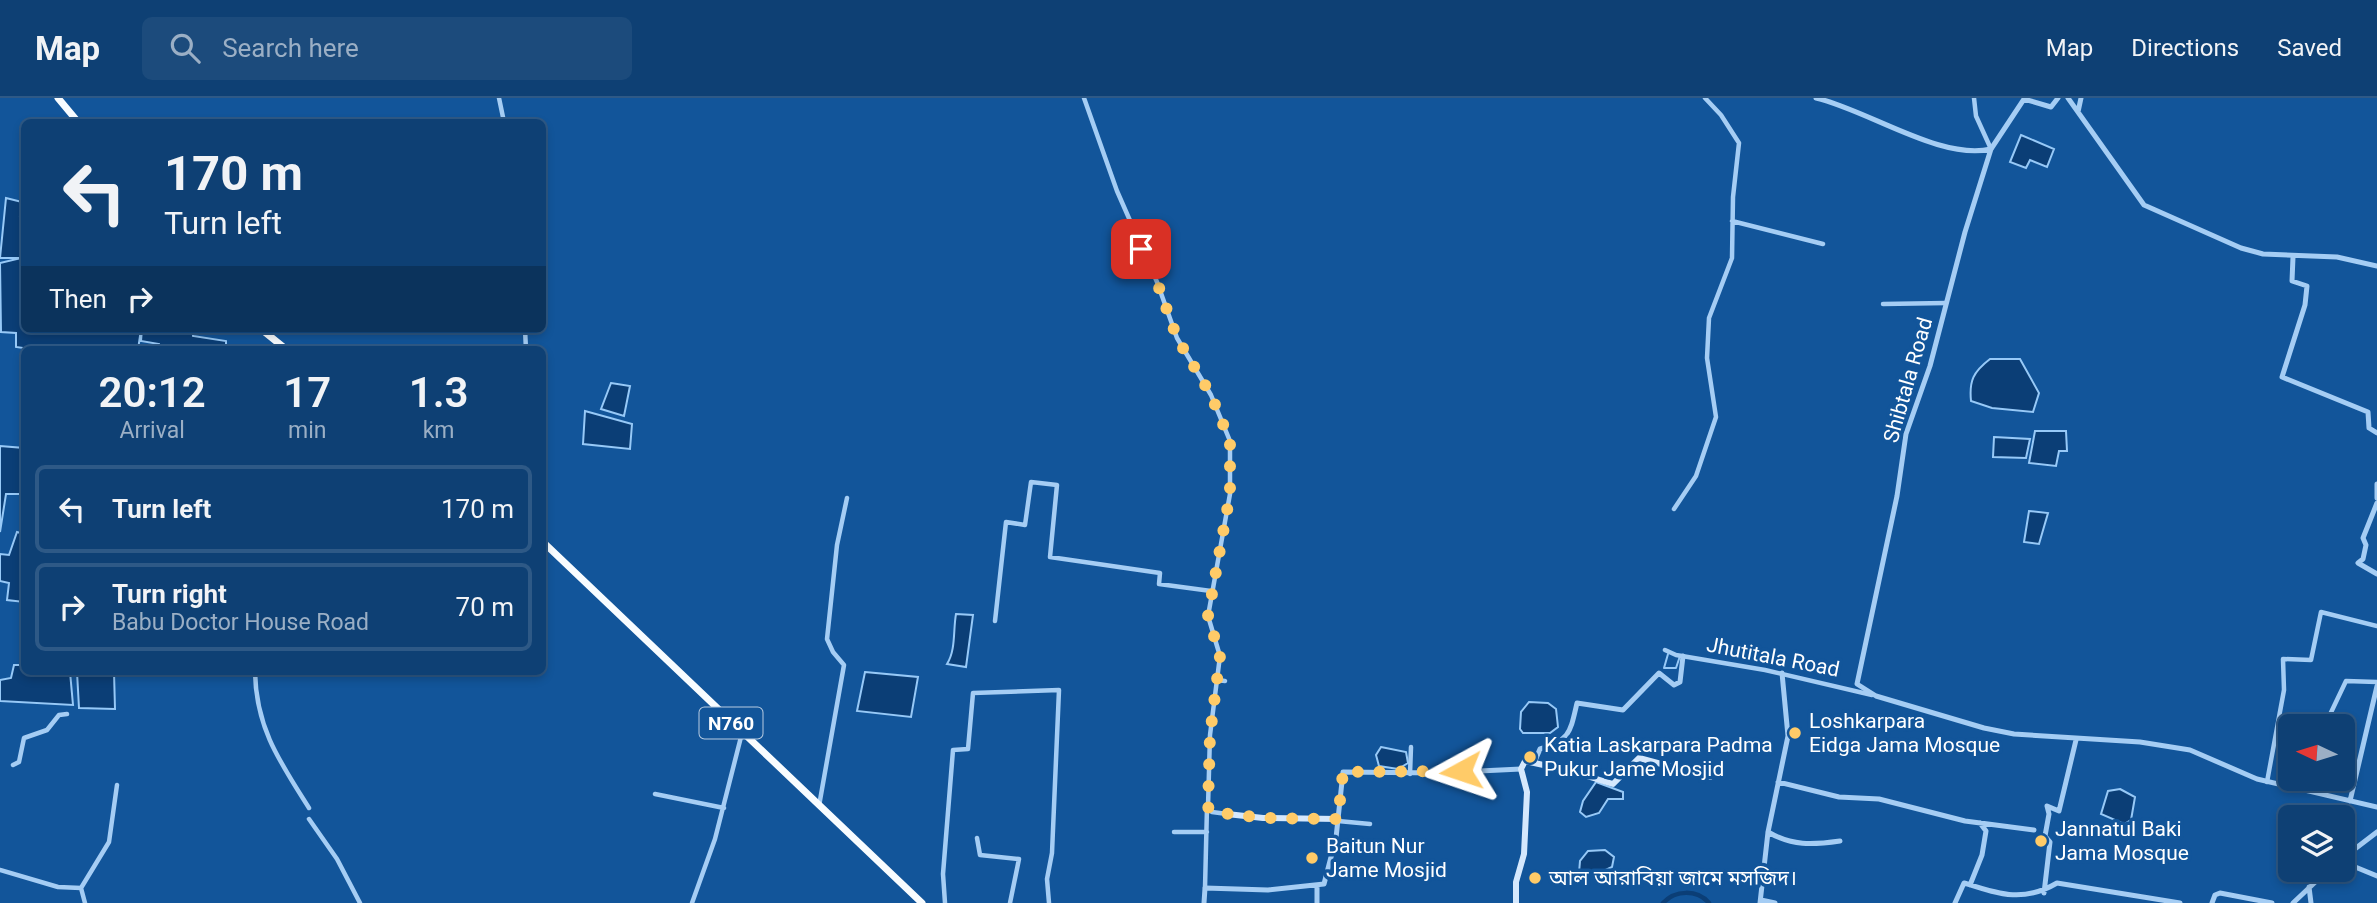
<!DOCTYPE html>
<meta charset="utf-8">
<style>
:root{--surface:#0e4074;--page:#1c4b7c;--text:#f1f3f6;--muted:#9bafc5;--line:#2e5986}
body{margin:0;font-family:Roboto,"Noto Sans Bengali",sans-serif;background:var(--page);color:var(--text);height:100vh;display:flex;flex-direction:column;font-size:26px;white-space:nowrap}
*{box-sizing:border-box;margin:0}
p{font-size:23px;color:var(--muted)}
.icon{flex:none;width:38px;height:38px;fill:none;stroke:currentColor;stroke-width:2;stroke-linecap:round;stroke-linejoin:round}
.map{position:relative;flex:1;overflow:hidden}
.drawer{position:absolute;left:21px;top:248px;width:525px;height:329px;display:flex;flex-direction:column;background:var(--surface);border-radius:10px;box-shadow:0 4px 10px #0003,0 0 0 2px var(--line)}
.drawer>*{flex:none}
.banner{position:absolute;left:21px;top:21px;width:525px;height:214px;border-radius:10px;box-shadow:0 4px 10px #0003,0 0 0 2px var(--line);background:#0e4074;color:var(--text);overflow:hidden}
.needle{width:46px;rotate:274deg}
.buttons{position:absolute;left:2278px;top:616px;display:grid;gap:14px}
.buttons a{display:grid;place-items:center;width:77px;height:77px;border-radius:10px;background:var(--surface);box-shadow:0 4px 10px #0003,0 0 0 2px var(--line);font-size:35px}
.pin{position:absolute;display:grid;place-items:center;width:60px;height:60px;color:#fff;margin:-30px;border-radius:14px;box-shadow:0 4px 10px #0006}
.me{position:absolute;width:77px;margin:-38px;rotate:265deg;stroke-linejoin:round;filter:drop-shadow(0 0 5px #0008)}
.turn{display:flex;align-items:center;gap:24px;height:147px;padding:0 28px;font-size:32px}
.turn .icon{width:91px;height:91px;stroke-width:2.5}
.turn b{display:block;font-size:49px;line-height:60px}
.then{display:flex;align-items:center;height:66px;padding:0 28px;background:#0003;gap:14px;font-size:26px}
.eta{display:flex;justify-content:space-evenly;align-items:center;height:119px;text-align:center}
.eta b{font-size:42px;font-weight:600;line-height:49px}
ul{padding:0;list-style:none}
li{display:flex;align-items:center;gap:21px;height:88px;margin:0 14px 10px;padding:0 14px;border:4px solid var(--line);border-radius:10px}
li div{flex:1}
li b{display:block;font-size:26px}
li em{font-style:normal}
header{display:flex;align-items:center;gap:42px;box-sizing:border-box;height:98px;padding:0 35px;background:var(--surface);border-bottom:2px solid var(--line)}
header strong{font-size:33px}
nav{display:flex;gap:38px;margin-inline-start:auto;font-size:24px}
.search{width:490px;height:63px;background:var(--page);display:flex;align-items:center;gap:18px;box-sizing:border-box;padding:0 24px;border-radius:10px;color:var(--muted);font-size:26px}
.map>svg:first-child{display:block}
</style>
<header>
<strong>Map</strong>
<div class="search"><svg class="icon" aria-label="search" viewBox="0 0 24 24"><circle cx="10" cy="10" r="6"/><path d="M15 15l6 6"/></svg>Search here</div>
<nav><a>Map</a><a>Directions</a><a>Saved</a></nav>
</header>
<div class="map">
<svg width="2377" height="805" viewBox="0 0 2377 805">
<rect width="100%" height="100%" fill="#12559a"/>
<path fill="#0b3e76" stroke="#97c9f7" stroke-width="2" d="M2021,37l33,14 -7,18 -17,-7 -4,8 -16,-6z
M6,100l16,4 -2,14 4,2v111h117l-3,21h-101l-21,-3v-14l-15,-1 -1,-69 21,-5h-21z
M142,231h51v7l33,5v9h-67v-6l-18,-3z
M1990,261h30l19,34 -6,19 -41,-4 -21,-7c-2,-20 2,-29 19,-42z
M611,285l19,3 -6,30 -23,-7z
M585,313l47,13 -2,25 -47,-5z
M2035,333h31l1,20h-8l-3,15 -27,-3z
M1994,339l36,2 -4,19 -33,-1z
M0,348l24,2v46h-18l-6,38z
M2029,413l19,2 -9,31 -15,-2z
M17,434l7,2v68l-17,-2 2,-17 -9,-2v-27l9,1z
M956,516l17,1 -7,52 -19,-3c9,-14 6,-34 9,-50z
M14,567h10v7h46l3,33 -73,-4v-21l11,-2z
M77,574h37l1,37 -36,-1z
M865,574l53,5 -7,40 -54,-6z
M1529,604l19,1 8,6 2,18 -8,6h-27l-3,-4 1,-17z
M1381,649l25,5 2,11 -10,6 -19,-3 -3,-11z
M1596,684l27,10v7h-15l-9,14 -13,4 -6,-5 3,-11z
M2120,691l15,8 -4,23 -7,4 -23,-10 7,-23z
M1605,752l9,7 -2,10 -15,7 -18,-1 1,-12 8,-10z"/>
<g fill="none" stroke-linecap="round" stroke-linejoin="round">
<path stroke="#97c9f7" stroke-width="2" d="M1668,556l-4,14h12l4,-12"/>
<path stroke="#0b3e76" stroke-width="4.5" d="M1663,805c12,-13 34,-14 46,0"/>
<path stroke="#a5cdf4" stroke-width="4.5" d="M499,0l5,24
M1084,0l33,93 40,91 20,56 34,57 19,46v53l-22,122 12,40 -10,79 -2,72 4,5 15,2
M1974,0l2,18 15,33
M1732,123l91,23
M1883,206l63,-1
M525,231l1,21
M1674,411l22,-33 20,-59 -9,-59 2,-40 23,-60 1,-61 6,-54 -18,-28 -16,-17
M995,523l11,-99 19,3 6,-43 26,3 -7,72 110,16 -1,11 52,7
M1665,552l11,5 89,15 107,25
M255,574c1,56 25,90 54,136
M1217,582l8,1
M2312,628l13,-1 21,-44 31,1
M13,667l6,-3 5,-24 23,-8 12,-15 8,-1
M1410,676l1,-27
M2267,684l17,-92 -1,-31 28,1 10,-48 56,14
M2297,691l2,-10
M655,696l69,14
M819,708l25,-141 -11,-13 -6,-13 10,-94 10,-47
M309,721l28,40 23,44
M1338,723l32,3
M1174,734h33
M977,740l3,17 39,4 -9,44
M0,772l58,17 23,1 4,15
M81,790l28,-46 8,-57
M1205,790l2,-81
M692,805l23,-64 27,-106
M945,805l-2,-29 10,-124 15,-1 5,-56 86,-3 -7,163 -5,26 2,24"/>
<path stroke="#a5cdf4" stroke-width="5" d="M1816,0c52,12 125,63 175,51l33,-50 27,8 7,-9
M2068,0l76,107 97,43 22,6 74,3 40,9
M2078,14l3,-14
M1991,51l-26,83 -35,134 -24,68 -9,62 -40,188 19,12 108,32 30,6 126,8 50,8 67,29 120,28
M2293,159l-1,24 15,5 -2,19 -23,72 86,35 1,16 8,5
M2377,386v14
M2377,405l-14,35 3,7 -3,14 -5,4 19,11
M1534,665l6,-14c30,-9 30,-16 37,-46l46,7 36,-37 15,12 6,-3 3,-26
M1778,684l61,15 40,2 86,22 69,9
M2350,703l27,-115
M1768,734c24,14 44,13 72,9
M2343,760l34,-26
M2343,764l34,14
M1970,787l12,-30 4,-24 -6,-8
M1317,788v17
M2309,789l2,16
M2044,795l6,-51 -5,-6 4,-22 -2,-8 12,5 17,-71
M1761,802l14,3
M1204,805l1,-15 63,2 56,-6 12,-46 7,-66 95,1 83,-4
M1760,805l8,-71 20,-96 -6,-63
M1955,805l9,-20c35,11 59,20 93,0l123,20
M2212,805l3,-8 5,-2 52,10
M2293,805l35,-33"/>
<path stroke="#d5e8fd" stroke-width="6" d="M1227,716l36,4 75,1
M1516,805v-21l8,-28 3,-62 -6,-23 4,-8 42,9 46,14 26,-26 71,19"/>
<path stroke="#f8fcff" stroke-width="7" d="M58,0l20,24
M261,231l26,21
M542,443l380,362"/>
</g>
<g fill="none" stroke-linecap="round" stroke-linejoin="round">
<path stroke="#ffcb68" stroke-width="12" stroke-dasharray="0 21.6" d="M1141,151l16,33 20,56 34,57 19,46v53l-22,122 12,40 -10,79 -2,72 4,5 51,6 75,1 5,-47 118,-1"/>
</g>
<g fill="#ffcb68" stroke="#12559a" stroke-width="2.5">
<circle cx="1795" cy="635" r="7"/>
<circle cx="1530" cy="659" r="7"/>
<circle cx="2041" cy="743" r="7"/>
<circle cx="1312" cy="760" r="7"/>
<circle cx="1535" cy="780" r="7"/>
</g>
<g text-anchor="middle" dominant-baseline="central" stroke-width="7" stroke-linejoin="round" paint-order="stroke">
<rect fill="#12559a" stroke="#b8cce1" stroke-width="2" x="699.5" y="609.5" width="63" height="31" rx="5"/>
<g font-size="19" font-weight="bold" fill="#fff">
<text x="731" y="625">N760</text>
</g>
<g font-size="21" fill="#fff" stroke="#12559a">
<text transform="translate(1908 282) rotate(-74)">Shibtala Road</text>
<text transform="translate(1773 559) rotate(11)">Jhutitala Road</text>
</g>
<g font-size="21" fill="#fff" stroke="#12559a" text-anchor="start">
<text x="1809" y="623">Loshkarpara<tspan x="1809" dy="24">Eidga Jama Mosque</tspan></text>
<text x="1544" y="647">Katia Laskarpara Padma<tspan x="1544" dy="24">Pukur Jame Mosjid</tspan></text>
<text x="2055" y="731">Jannatul Baki<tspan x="2055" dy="24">Jama Mosque</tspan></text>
<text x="1326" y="748">Baitun Nur<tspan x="1326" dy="24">Jame Mosjid</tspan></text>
<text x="1549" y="780">আল আরাবিয়া জামে মসজিদ।</text>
</g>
</g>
</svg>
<div class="buttons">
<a><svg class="needle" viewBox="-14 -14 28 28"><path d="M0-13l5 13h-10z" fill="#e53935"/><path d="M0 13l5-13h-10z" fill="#9bafc5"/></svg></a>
<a><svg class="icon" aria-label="layers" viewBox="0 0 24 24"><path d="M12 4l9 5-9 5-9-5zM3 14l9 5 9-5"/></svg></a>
</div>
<div class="pin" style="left:1141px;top:151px;background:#d93025"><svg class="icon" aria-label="arrive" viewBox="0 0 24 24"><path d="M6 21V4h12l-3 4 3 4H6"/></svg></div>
<svg class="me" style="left:1461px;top:673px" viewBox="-20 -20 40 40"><path d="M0-17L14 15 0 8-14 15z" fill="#ffcb68" stroke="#fff" stroke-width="4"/></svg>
<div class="banner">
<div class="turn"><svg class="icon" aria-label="left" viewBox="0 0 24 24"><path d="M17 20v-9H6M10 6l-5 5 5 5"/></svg><div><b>170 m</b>Turn left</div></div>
<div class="then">Then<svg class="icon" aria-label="right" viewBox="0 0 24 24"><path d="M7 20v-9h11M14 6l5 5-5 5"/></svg></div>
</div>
<section class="drawer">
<div class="eta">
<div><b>20:12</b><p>Arrival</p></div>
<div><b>17</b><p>min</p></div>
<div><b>1.3</b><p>km</p></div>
</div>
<ul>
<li><svg class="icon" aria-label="left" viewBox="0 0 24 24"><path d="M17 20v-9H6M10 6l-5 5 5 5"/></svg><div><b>Turn left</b></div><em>170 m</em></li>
<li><svg class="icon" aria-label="right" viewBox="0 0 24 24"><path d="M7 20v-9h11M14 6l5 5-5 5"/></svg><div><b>Turn right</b><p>Babu Doctor House Road</p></div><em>70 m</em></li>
</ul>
</section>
</div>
